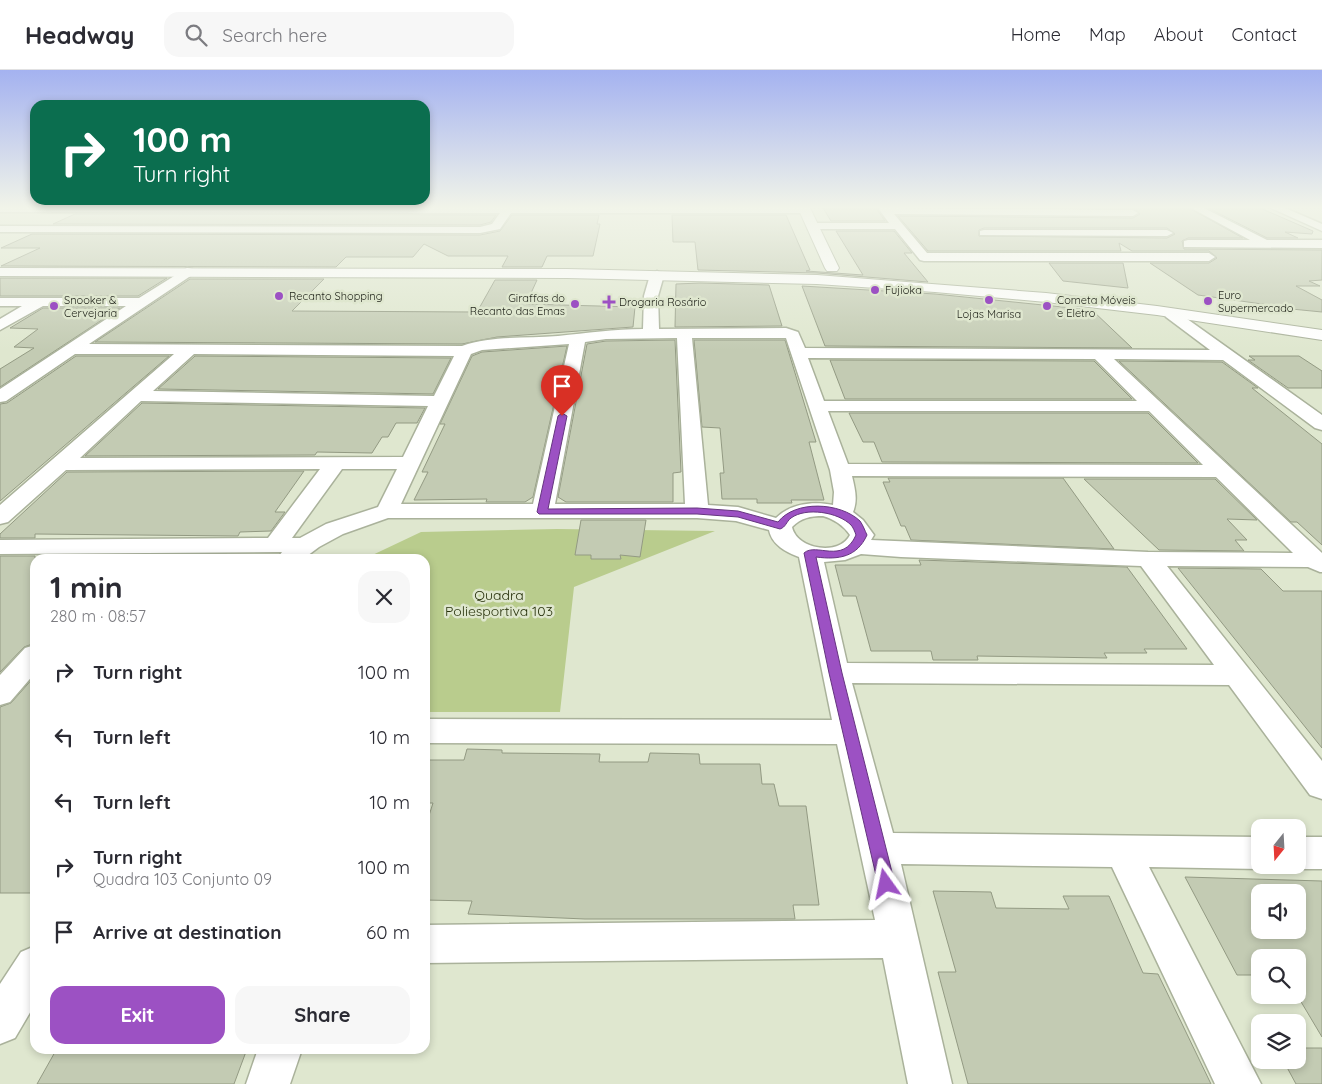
<!DOCTYPE html>
<meta charset="utf-8">
<style>
:root{--surface:#fff;--page:#f7f7f7;--text:#2b2b33;--muted:#7c7c81;--line:#e1e1e2;--accent:#9c51c3}
body{margin:0;font-family:Quicksand,sans-serif;background:var(--page);color:var(--text);height:100vh;display:flex;flex-direction:column;font-size:19px;white-space:nowrap}
*{box-sizing:border-box;margin:0}
p{font-size:16px;color:var(--muted)}
.icon{flex:none;width:28px;height:28px;fill:none;stroke:currentColor;stroke-width:2;stroke-linecap:round;stroke-linejoin:round}
.map{position:relative;flex:1;overflow:hidden}
.side{position:absolute;left:30px;top:484px;width:400px;height:500px;display:flex;flex-direction:column;background:var(--surface);border-radius:15px;box-shadow:0 2px 8px #0003}
.side>*{flex:none}
.guide{position:absolute;left:30px;top:30px;width:400px;height:105px;border-radius:15px;box-shadow:0 2px 8px #0003;background:#0b6e4f;color:#fff;overflow:hidden}
.needle{width:32px;rotate:198deg}
.tools{position:absolute;left:1251px;top:749px;display:grid;gap:10px}
.tools a{display:grid;place-items:center;width:55px;height:55px;border-radius:10px;background:var(--surface);box-shadow:0 2px 8px #0003;font-size:25px}
.pin{position:absolute;display:grid;place-items:center;width:42px;height:42px;color:#fff;margin:-51px -21px;border-radius:50% 50% 50% 0;rotate:-45deg;box-shadow:0 0 5px #0007}
.pin .icon{rotate:45deg}
.me{position:absolute;width:55px;margin:-28px;rotate:348deg;stroke-linejoin:round;filter:drop-shadow(0 0 4px #0008)}
.turn{display:flex;align-items:center;gap:18px;height:105px;padding:0 20px;font-size:22px}
.turn .icon{width:65px;height:65px;stroke-width:2.5}
.turn b{display:block;font-size:35px;line-height:42px}
.round{display:grid;place-items:center;flex:none;width:52px;height:52px;border-radius:15px;background:var(--page)}
.summary{display:flex;align-items:center;justify-content:space-between;height:85px;padding:0 20px}
h1{font-size:30px;font-weight:700;line-height:38px}
.button{display:flex;gap:10px;margin-top:auto;padding:10px 20px}
.button a{flex:1;height:58px;border-radius:15px;background:var(--accent);color:#fff;font-size:20px;font-weight:700;line-height:58px;text-align:center}
.button a+a{background:var(--page);color:var(--text)}
ul{padding:0;list-style:none}
li{display:flex;align-items:center;gap:15px;height:65px;padding:0 20px}
li div{flex:1}
li b{display:block;font-size:19px}
li em{font-style:normal}
header{display:flex;align-items:center;gap:30px;box-sizing:border-box;height:70px;padding:0 25px;background:var(--surface);border-bottom:1px solid var(--line)}
header strong{font-size:24px}
nav{display:flex;gap:28px;margin-inline-start:auto;font-size:18px}
.search{width:350px;height:45px;background:var(--page);display:flex;align-items:center;gap:12px;box-sizing:border-box;padding:0 18px;border-radius:15px;color:var(--muted);font-size:19px}
.map>svg:first-child{display:block}
</style>
<header>
<strong>Headway</strong>
<div class="search"><svg class="icon" aria-label="search" viewBox="0 0 24 24"><circle cx="10" cy="10" r="6"/><path d="M15 15l6 6"/></svg>Search here</div>
<nav><a>Home</a><a>Map</a><a>About</a><a>Contact</a></nav>
</header>
<div class="map">
<svg width="1322" height="1014" viewBox="0 0 1322 1014">
<rect width="100%" height="100%" fill="#dfe7cf"/>
<path fill="#b9cc8d" d="M557,459l158,2 -141,56 -14,125h-135v-153h-61l57,-27z"/>
<path fill="#c3cbb3" stroke="#939a83" fill-rule="evenodd" d="M823,138h53l9,13h-54z
M1105,138h84l54,30h-55l-6,3 2,8 138,1v30l-13,1 11,5h-24l26,14v12l-51,-5 -2,-2 -71,-10 -48,-32h59l8,-5 -8,-7h-77l-13,-8 2,8h-193l-30,-35 235,2 7,-4 -7,-6zM984,158h183l8,6 -8,4 -188,-2v-6z
M1208,138h52l53,23 -1,3 -27,-2 13,6h-31z
M75,144l421,1 -5,7 -11,3 -427,-1z
M512,145h87l-2,9h3l-7,32h-46l-5,11h-40l6,-11h-60l-24,-12 -11,13h-67l-10,10 -335,-1 39,-18h-39l31,-14 448,1 20,-4z
M672,145h114l24,55 -4,1 57,4 -27,-44h58l18,22h-8l24,29 -111,-9 -119,-3 -3,-28h-22z
M1049,193h74l5,25 -65,-7z
M0,208h167l-29,18h-138z
M190,209h134l-32,32 185,1 18,-32h42l-11,24 109,3 -2,20 -136,10 -35,7 -367,-2z
M700,213l69,2 13,41 -107,1 1,-43z
M802,216l133,8 157,16 40,38 -307,-2z
M43,238h77l-120,79v-18l34,-21 -20,-1 24,-18 -28,-1z
M675,270l6,132 -8,1v29h-107l-8,-5 29,-153 19,-3z
M694,270h91l31,102h-7l15,58h-33l1,3h-35v-4h-35l-2,-26h4l-4,-45 -18,-1z
M567,276l-34,151 -8,5h-39l1,-3 -73,1 14,-28h-6l23,-48h-5l32,-68 10,-4z
M76,286h93l-169,145v-97l7,-1z
M195,286l256,2 -18,36 -275,-5z
M1249,286h50l23,15v17h-34l-40,-28h7z
M830,290l264,1 38,38h-287z
M1119,291l103,1 36,26h-6l70,56v101l-25,-23h-6z
M142,333l283,5 -8,15h-21l-8,14h-6l-10,16 -55,-1 -2,3 -230,1z
M849,343h299l50,50 -316,-1 -8,-20h-11z
M304,401l-29,41h10l-14,19 -31,1 -2,4 -203,-2v4h-35v-4l67,-62z
M888,408h175l51,71 -203,-9 -6,-14h-4l-18,-44h7z
M1084,409h131l42,41 -30,-1 20,21h-12l9,11 -85,-1z
M581,450h65l-6,37 -20,-2 1,4h-30v-4h-16z
M227,484l-3,5h-38l4,-4z
M0,486h35v87l-11,4 -24,25z
M919,490l208,7 60,82h-43l3,4h-43l3,5 -130,-2 1,4h-45l-2,-9h-60l-15,-55h-13l-8,-31h86z
M1178,498l83,1 22,22h39v157z
M35,606v217h-35v-186l11,-4z
M467,679l35,1v3l98,1 -1,8h49l2,-9 49,1 1,10h60l2,20h12l5,22h27l13,99h-26l2,14h-210l-117,-5 4,-13 -47,-1v-72l8,-25h-8v-43h39z
M1185,807l137,4v156l-25,-42 1,-37h-38v17h-23zM1260,822h38v38h-38z
M933,821l58,1 5,16 73,1 -6,-13h46l34,77 15,1 53,110h-243l-30,-112h18z
M1298,978h24v36h-26l-13,-24h15z
M84,979h163l-13,35h-197l18,-32h27z"/>
<g fill="none" stroke-linecap="round" stroke-linejoin="round">
<g stroke="#aab29b" stroke-width="3">
<path id="street" d="M0,138h809l1,2 -5,3h-294l-11,16 -20,4 -480,-1v-6l480,1 12,-3 8,-11 -500,-1z
M878,138l255,2 5,3 -5,3 -239,-2 33,39h282l6,4 -6,4h-285l-4,-1 -25,-31h-81l-6,-3 6,-3h75z
M1191,138h13l63,32h55v8l-138,-1v-6l4,-1h62z
M1271,138h14l37,16v7z
M984,160h183l6,3 -6,3 -187,-1v-4z
M187,198l5,1 1,3 -1,3 -103,69 373,2c31,-11 64,-7 96,-10 29,-3 56,-7 85,-7l1,-33 6,-21 7,-4 7,4 -6,21 1,33 127,-1 12,4 7,16 405,2 -44,-33 -2,-3 2,-3h10l146,104v15l-7,-2 -92,-68 -109,-1 208,194v19h-2l-12,-5 -141,-1 155,195v38l-12,-4 -81,-110 -377,-2 41,150 367,4v28h11l-11,4 -111,-2 112,217h-46l-103,-217 -211,-3 51,220h-44l-25,-126 -458,5v-38l450,-5 -38,-176 -412,-1v-24l407,1 -33,-163c-13,-5 -27,-12 -30,-27l-33,-9 -39,-3h-309l-45,16 -24,13 -16,12h-26l5,-7 -282,2v-14l268,-2 52,-69 -254,1 -58,52 -8,2v-19l174,-151h-99l-69,47 -6,1v-13l126,-83h-83l-43,24v-11l22,-13h-22v-8h139zM677,268l8,166h-130l30,-162 21,-3zM692,268h94l44,132 4,22 -1,13c-19,-4 -42,-2 -57,13l-38,-11 -30,-2zM569,274l-36,160h-132l70,-150 11,-4zM194,284l260,2 -20,40 -281,-5zM808,288l287,1 42,42h-313zM141,331l287,5 -25,51 -323,1zM828,341h321l54,54 -355,-1zM342,399h55l-19,38 -52,17 -26,14h-8zM852,406l364,1 77,76 -145,-1 -277,-12 3,-5 -11,-15 -10,-8c5,-12 2,-23 -1,-36zM823,446c11,3 21,10 27,19 -10,21 -53,15 -58,-8 9,-9 18,-11 31,-11zM861,484l40,3 240,9 73,99 -367,-2 -23,-101 21,-2z
M35,575v28l-25,29 -10,3v-30l25,-27z
M1298,767h24v32h-24l-11,-4h11z
M35,876v58l-20,34 -15,6v-60l21,-32z
M258,979h44l-12,35h-44z"/>
</g>
<g stroke="#aab29b" stroke-width="2">
<path id="secondary" d="M798,138h12l29,60 -2,3h-10l-2,-3z
M0,198l567,1 250,6 229,18 111,13 165,24v10l-165,-25 -111,-13 -111,-10 -118,-8 -250,-6 -567,-2z"/>
</g>
<use href="#street" fill="#fff" fill-rule="evenodd"/>
<use href="#secondary" fill="#fff" fill-rule="evenodd"/>
</g>
<linearGradient id="sky" x2="0" y2="1"><stop stop-color="#a4b2f0"/><stop offset="0.49" stop-color="#f1f4e9"/><stop offset="1" stop-color="#f1f4e9" stop-opacity="0"/></linearGradient>
<rect width="1322" height="280" fill="url(#sky)"/>
<path fill="#9c51c3" stroke="#65357f" d="M562,343l5,3 -19,93 149,-1 41,3 40,11c17,-22 62,-20 82,-1 3,4 5,10 7,14 -10,22 -28,25 -51,22l26,116 53,211 -3,6 -6,2 -6,-2 -2,-6 -49,-211 -25,-120c12,-11 39,12 52,-18 -1,-3 -3,-8 -5,-10 -13,-13 -45,-18 -60,-7 -5,4 -5,9 -11,11l-42,-12 -41,-3h-158l-2,-2 21,-96z"/>
<g fill="#9c51c3" stroke="#dfe7cf" stroke-width="2">
<circle cx="875" cy="220" r="5"/>
<circle cx="279" cy="226" r="5"/>
<circle cx="989" cy="230" r="5"/>
<circle cx="1208" cy="231" r="5"/>
<path d="M606.5 224.5h5v5h5v5h-5v5h-5v-5h-5v-5h5z"/>
<circle cx="575" cy="234" r="5"/>
<circle cx="54" cy="236" r="5"/>
<circle cx="1047" cy="236" r="5"/>
</g>
<g text-anchor="middle" dominant-baseline="central" stroke-width="5" stroke-linejoin="round" paint-order="stroke">
<g font-size="11" fill="#1e2118" stroke="#dfe7cf" text-anchor="start">
<text x="885" y="220">Fujioka</text>
<text x="1218" y="225">Euro<tspan x="1218" dy="13">Supermercado</tspan></text>
<text x="289" y="226">Recanto Shopping</text>
<text x="565" y="228" text-anchor="end">Giraffas do<tspan x="565" dy="13">Recanto das Emas</tspan></text>
<text x="64" y="230">Snooker &amp;<tspan x="64" dy="13">Cervejaria</tspan></text>
<text x="1057" y="230">Cometa Móveis<tspan x="1057" dy="13">e Eletro</tspan></text>
<text x="619" y="232">Drogaria Rosário</text>
<text x="989" y="244" text-anchor="middle">Lojas Marisa</text>
</g>
<g font-size="14" fill="#28320c" stroke="#dfe7cf">
<text x="499" y="525">Quadra<tspan x="499" dy="16">Poliesportiva 103</tspan></text>
</g>
</g>
</svg>
<div class="tools">
<a><svg class="needle" viewBox="-14 -14 28 28"><path d="M0-13l5 13h-10z" fill="#e53935"/><path d="M0 13l5-13h-10z" fill="#7c7c81"/></svg></a>
<a><svg class="icon" aria-label="sound" viewBox="0 0 24 24"><path d="M4 9h4l5-4v14l-5-4H4zM17 9q2 3 0 6"/></svg></a>
<a><svg class="icon" aria-label="search" viewBox="0 0 24 24"><circle cx="10" cy="10" r="6"/><path d="M15 15l6 6"/></svg></a>
<a><svg class="icon" aria-label="layers" viewBox="0 0 24 24"><path d="M12 4l9 5-9 5-9-5zM3 14l9 5 9-5"/></svg></a>
</div>
<div class="pin" style="left:562px;top:346px;background:#d93025"><svg class="icon" aria-label="arrive" viewBox="0 0 24 24"><path d="M6 21V4h12l-3 4 3 4H6"/></svg></div>
<svg class="me" style="left:886px;top:814px" viewBox="-20 -20 40 40"><path d="M0-17L14 15 0 8-14 15z" fill="#9c51c3" stroke="#fff" stroke-width="4"/></svg>
<div class="guide">
<div class="turn"><svg class="icon" aria-label="right" viewBox="0 0 24 24"><path d="M7 20v-9h11M14 6l5 5-5 5"/></svg><div><b>100 m</b>Turn right</div></div>
</div>
<section class="side">
<div class="summary"><div><h1>1 min</h1><p>280 m · 08:57</p></div><a class="round"><svg class="icon" aria-label="close" viewBox="0 0 24 24"><path d="M6 6l12 12M18 6L6 18"/></svg></a></div>
<ul>
<li><svg class="icon" aria-label="right" viewBox="0 0 24 24"><path d="M7 20v-9h11M14 6l5 5-5 5"/></svg><div><b>Turn right</b></div><em>100 m</em></li>
<li><svg class="icon" aria-label="left" viewBox="0 0 24 24"><path d="M17 20v-9H6M10 6l-5 5 5 5"/></svg><div><b>Turn left</b></div><em>10 m</em></li>
<li><svg class="icon" aria-label="left" viewBox="0 0 24 24"><path d="M17 20v-9H6M10 6l-5 5 5 5"/></svg><div><b>Turn left</b></div><em>10 m</em></li>
<li><svg class="icon" aria-label="right" viewBox="0 0 24 24"><path d="M7 20v-9h11M14 6l5 5-5 5"/></svg><div><b>Turn right</b><p>Quadra 103 Conjunto 09</p></div><em>100 m</em></li>
<li><svg class="icon" aria-label="arrive" viewBox="0 0 24 24"><path d="M6 21V4h12l-3 4 3 4H6"/></svg><div><b>Arrive at destination</b></div><em>60 m</em></li>
</ul>
<div class="button"><a>Exit</a><a>Share</a></div>
</section>
</div>
